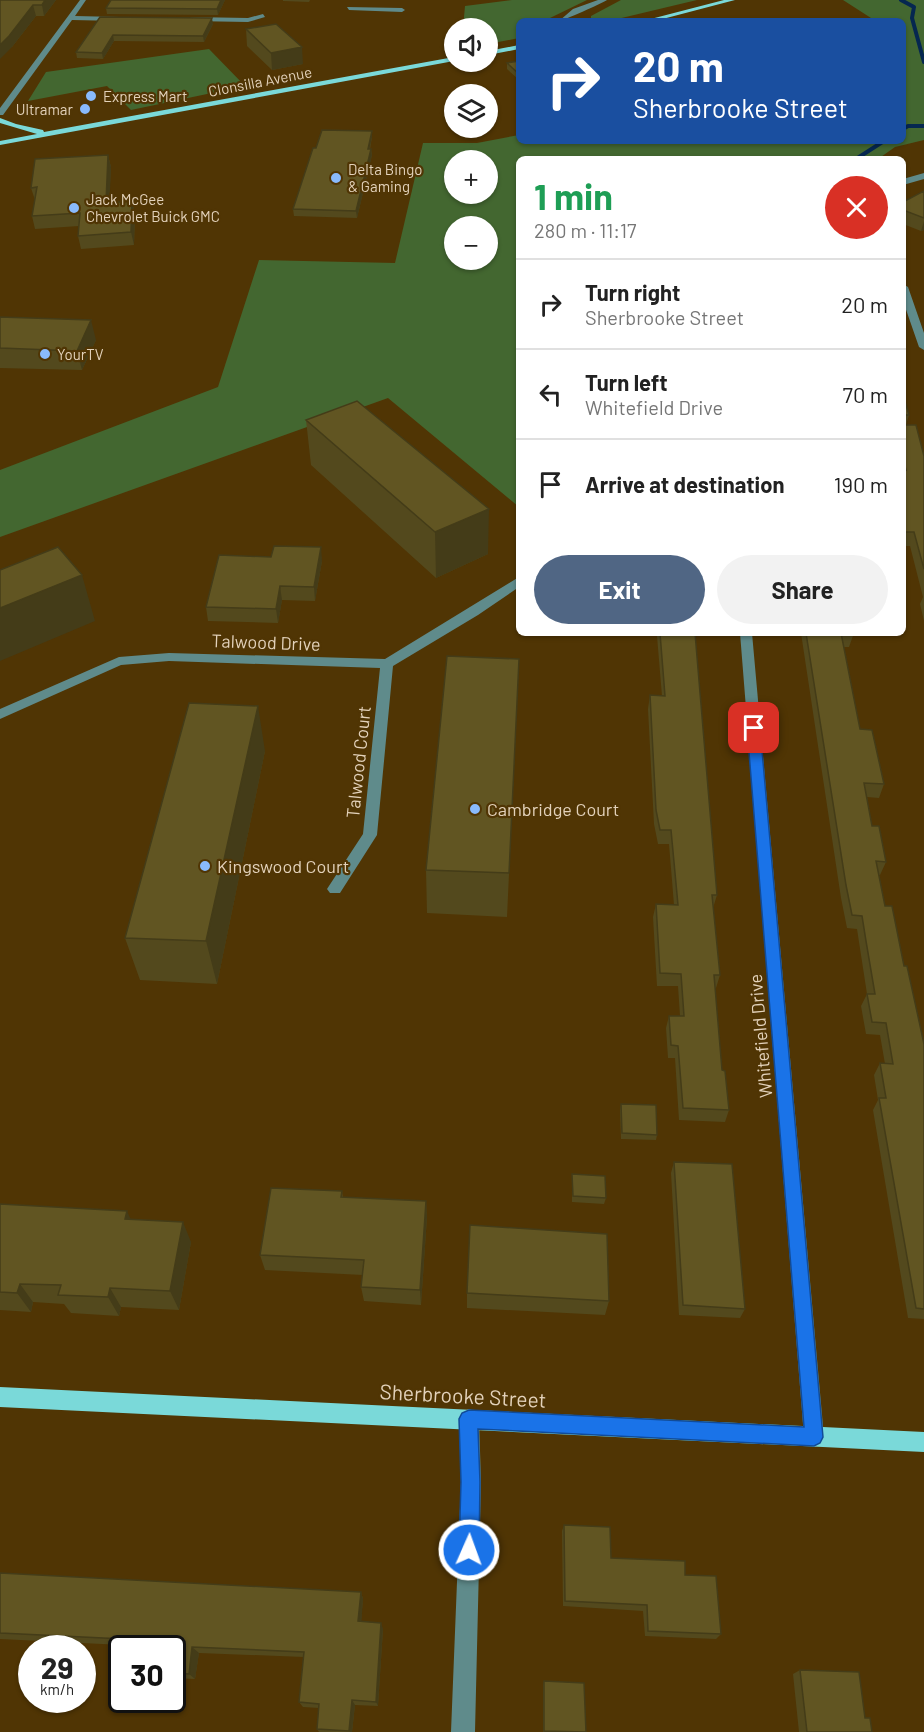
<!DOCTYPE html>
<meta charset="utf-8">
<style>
:root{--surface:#fff;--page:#f2f2f2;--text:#222;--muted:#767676;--line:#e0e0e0;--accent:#506684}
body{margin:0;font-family:Barlow,sans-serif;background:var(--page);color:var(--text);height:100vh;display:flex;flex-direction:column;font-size:22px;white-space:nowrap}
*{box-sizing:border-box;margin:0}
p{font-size:20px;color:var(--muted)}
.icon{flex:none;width:33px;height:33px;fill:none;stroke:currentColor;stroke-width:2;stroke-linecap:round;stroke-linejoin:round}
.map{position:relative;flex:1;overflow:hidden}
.details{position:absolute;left:516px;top:156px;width:390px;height:480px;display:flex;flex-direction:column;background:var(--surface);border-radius:9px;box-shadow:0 2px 4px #0004}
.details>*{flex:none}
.guide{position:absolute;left:516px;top:18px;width:390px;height:126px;border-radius:9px;box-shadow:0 2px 4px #0004;background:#1a4fa0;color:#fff;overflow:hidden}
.buttons{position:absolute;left:444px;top:18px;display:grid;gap:12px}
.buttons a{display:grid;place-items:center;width:54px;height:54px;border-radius:50%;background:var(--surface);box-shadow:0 2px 4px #0004;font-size:30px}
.speed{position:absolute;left:18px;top:1635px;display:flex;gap:12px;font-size:30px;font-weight:700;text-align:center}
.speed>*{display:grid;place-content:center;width:78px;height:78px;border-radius:50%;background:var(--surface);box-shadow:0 2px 4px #0004;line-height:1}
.speed small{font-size:15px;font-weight:400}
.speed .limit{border:3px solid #111;border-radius:9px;background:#fff;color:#111}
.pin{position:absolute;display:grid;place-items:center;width:51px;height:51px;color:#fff;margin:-26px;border-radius:12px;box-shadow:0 3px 9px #0006}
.me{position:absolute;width:66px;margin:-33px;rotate:2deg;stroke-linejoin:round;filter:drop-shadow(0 0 4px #0008)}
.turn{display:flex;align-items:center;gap:21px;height:126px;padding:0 18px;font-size:27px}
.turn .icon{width:78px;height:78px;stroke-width:2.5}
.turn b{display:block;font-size:42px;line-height:51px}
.round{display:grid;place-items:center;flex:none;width:63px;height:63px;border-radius:32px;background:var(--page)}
.summary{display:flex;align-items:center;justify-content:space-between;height:102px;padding:0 18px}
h1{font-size:36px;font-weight:700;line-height:45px;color:#1e9e55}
.action{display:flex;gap:12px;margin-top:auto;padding:12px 18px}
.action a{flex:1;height:69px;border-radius:36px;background:var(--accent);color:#fff;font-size:24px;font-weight:700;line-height:69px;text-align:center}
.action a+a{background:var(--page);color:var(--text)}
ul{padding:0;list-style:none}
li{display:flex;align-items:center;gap:18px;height:90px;padding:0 18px;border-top:2px solid var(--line)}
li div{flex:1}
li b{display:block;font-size:22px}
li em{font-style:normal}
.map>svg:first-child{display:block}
</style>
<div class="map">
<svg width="924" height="1732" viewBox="0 0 924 1732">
<rect width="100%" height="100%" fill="#503504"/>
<path fill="#436730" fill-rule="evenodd" d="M512,0h75l-37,18 -1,3h-30v17l-31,6v-16h-25l2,-22z
M621,0h76l-88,21h-18v-5z
M843,0h81v140l-29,7 -17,12h-359v348l-131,-109 -388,139v-67l218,-83 41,-127 136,3 28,-120h54l42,-8v6h384v-120h-48l16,-3zM454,160h34v34h-34zM454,226h34v34h-34z
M209,49l36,37 -114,24 -24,-24 -79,15 18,-29z"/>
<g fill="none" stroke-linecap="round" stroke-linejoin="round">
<path stroke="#052750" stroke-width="4" d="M901,0l13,7 -2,11 12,44
M903,129l5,-3h16
M856,159l28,-18"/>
<path fill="#5f8b8b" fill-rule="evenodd" d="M80,0h6l-11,16 44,1 3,2 -3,2 -47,-1 -69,95h-3v-7z
M598,0h9c-4,3 -45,21 -48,21l14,-12z
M347,7l55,1 3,2 -3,2 -53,-2z
M263,14l2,3 -17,5 -57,-1 -3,-2 3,-2 57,1z
M924,173v6l-21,6v-6z
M903,284l5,3 16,46v17l-5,-3 -16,-46z
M519,577v10l-41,28 -85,51 -16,169 -37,58h-10l-3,-4 36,-55 17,-166 -211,-7 -48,4 -121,54v-10l119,-52 50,-4 216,6z
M740,633h12l72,804 -3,7 -7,3 -7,-3 -3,-7z
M469,1409l7,3 3,7 2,63 -6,250h-24l10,-250 -2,-63 3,-7z"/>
<path fill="#7ad9d9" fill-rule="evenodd" d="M724,0h11l-80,21h-12z
M519,45v4l-31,6v-4z
M454,57v4l-454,84v-4l37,-7 -37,-11v-5l16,6 27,6 1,2z
M0,1387l924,45v20l-924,-45z"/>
</g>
<path fill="#53491d" d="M0,0h56l-12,16h-8l-24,31z
M111,0h114l-7,15 -111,-1 -1,-6z
M283,0h27l-1,2 -26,-1z
M100,17l113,7 -9,18 -90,-1 -11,18 -26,-1 -1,-6z
M246,29l57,35 -31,6 -25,-24z
M519,61v19l-12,-11v-6z
M372,137l-2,12h1l1,6 -15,63 -63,-2 -1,-7 23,-61z
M108,155l3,12 -2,35 23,-1 3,13 -1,31 -53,4 -3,-13 1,-10 -44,3 -3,-13 3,-16 -4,-12z
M924,191v39l-3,1 -18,-7v-22z
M0,317l96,23 -14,30 -82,-2z
M903,415h6l-3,10 18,31v165l-4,-17 3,-7 -13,-51h-7z
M306,420l182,134 -52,24 -125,-113z
M322,561l-7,40 -33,-1 -4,23 -70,-2 -2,-14z
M649,633h46l22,262 -4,13 7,67 -4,13h-1l7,82 7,40 -4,12 -46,-2 -4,-62h-7l-2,-30 3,-12h11l-2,-30h-21l-4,-69 3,-13 18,1 -5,-61h-11l-4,-20 -6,-115 2,-14 12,1 -5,-60h-8z
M801,633h53l-5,14h-5l16,82 24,55 -5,14 -12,-1 5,29 14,36 -6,13h-1l6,31 19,60 20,78v275l-16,-1 -35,-208 5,-10 -4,-25 6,-12 5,1 -5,-29 -14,-1 -5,-28 6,-12 -10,-65 -10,-1 -6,-30z
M519,659l-12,258 -80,-4 -1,-43z
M265,751l-48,233 -77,-4 -15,-42z
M621,1104l36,31 -1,5 -35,-1 -1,-29z
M674,1162l71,147 -5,9 -61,-3 -8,-142z
M572,1174l34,24 -2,6 -32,-2z
M342,1191l1,6 83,4 1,16 -6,88 -57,-4 -3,-14 2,-12 -98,-5 -5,-15z
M0,1204l131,15 60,23 -12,68 -58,-3 -2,9 -48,-3 -7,-9 -31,-2 -2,10 -31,-2z
M467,1293l142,8 -4,14 -138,-7z
M564,1525l47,33 74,17 36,59 -5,5 -71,-3 -2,-25 -80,-5 -1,-75z
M0,1573l361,19 2,7 -2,22 22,8 -5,77 -23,-1 -3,27h-33l-2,-3 2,-21 -16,-1 -4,-5 5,-45 -105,-4 -4,26 -23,-1v-30l-29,-2 -143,-7z
M800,1670l65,48 7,14h-73l-6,-58z
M544,1681l42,51h-43v-47z"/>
<path fill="#443c18" d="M45,0h11l-12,16 -2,-11z
M221,0h4l-7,15 -1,-6z
M33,5l3,11 -24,31 -12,12v-14z
M212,18l1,6 -9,18 -1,-6z
M113,35l1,6 -11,18 -1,-6z
M302,47l1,17 -31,6 -1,-17z
M372,131v6l-4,18v-6z
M371,149l1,6 -15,63 -1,-7z
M108,155l3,12 -2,48 -3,-12z
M132,201l3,13 -1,31 -3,-13z
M924,221v9l-3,1z
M91,320l5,20 -14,30 -5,-19z
M489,509l-1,45 -52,24 -1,-46z
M321,547l1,14 -7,40 -1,-14z
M82,575l13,46 -95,40v-53z
M280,586l2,14 -4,23 -2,-14z
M258,706l7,45 -48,233 -11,-43z
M426,1201l1,16 -6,88 -1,-15z
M127,1211l9,20 -11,-12z
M183,1222l8,20 -12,68 -9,-19z
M20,1284l13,18 -2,10 -14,-19z
M110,1288l11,19 -2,9 -11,-19z
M361,1592l2,7 -2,29 -3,-7z
M381,1623l2,6 -5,77 -2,-4z
M192,1647l7,6 -4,26 -6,-5z
M352,1700l3,5 -3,27h-2l-1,-1z"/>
<path fill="#615522" stroke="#443c18" stroke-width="1.5" d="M0,0h45l-3,5h-9l-24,31 -9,9z
M111,0h110l-4,9 -111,-1z
M100,17l112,1 -9,18 -90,-1 -11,18 -26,-1z
M276,24l26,23 -31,6 -25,-24z
M519,61v13l-12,-11z
M322,130l50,1 -4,18h3l-15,62 -63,-2 20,-61h3z
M108,155l-2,48 26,-2 -1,31 -53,4 2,-23 -48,3 5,-29 -6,1 4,-29z
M924,191v27l-21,-8v-8z
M0,317l91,3 -14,31 -77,-3z
M903,395l6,20h-6z
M357,401l132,108 -54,23 -129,-112z
M903,425h13l8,31v113l-10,-37h-11v-63l3,1 -3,-12z
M274,546l47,1 -7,40 -34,-1 -4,23 -70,-2 13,-52 52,2z
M58,547l24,28 -82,33v-38z
M660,633h35l22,262h-5l8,80h-6l8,95 3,1 4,39 -46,-2 -5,-62 -7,-1 -2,-29h15l-3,-42 -21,-1 -4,-69 22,1 -7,-75h-11l-4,-20 -6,-115 15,1z
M806,633h35l19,96 12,1 12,54 -20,-1 8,43h7l7,36 -10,-1 9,45h7l12,60h3l17,78v265l-8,-1 -37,-210h7l-6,-35 13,1 -7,-41 -14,-1 -5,-28h8l-9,-53 -4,-25 -10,-1 -6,-30z
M447,656l72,3 -10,214 -83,-3z
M189,703l69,3 -52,235 -81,-3z
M621,1104l35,1 1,30 -35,-2z
M674,1162l58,2 13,145 -62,-4z
M572,1174l33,2 1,22 -33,-2z
M271,1188l71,3 -1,6 85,4 -6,89 -59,-3 3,-27 -104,-5z
M0,1204l127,7 -2,8 58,3 -13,69 -60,-3 -2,9 -50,-2 3,-10 -41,-1 -3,9 -17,-1z
M470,1225l137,9 2,67 -142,-8z
M564,1525l46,2 1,31 74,3v14l31,1 5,58 -73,-3 -1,-26 -82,-4z
M0,1573l361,19 -3,29 23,2 -5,79 -24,-2 -3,31 -32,-2 2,-25 -20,-2 5,-50 -112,-5 -3,27 -17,-1v-25h-29l1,-8 -144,-7z
M800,1670l59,2 6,46h5l2,14h-65z
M544,1681l40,2 2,49 -42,-1z"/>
<path fill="#1a73e8" stroke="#114b97" stroke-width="1.5" d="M754,723l6,5 63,709 -3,6 -6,3 -336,-17 2,53 -1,68 -3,7 -7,3 -7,-3 -3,-7 2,-68 -2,-63 3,-6 7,-3 335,17 -57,-699z"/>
<g fill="#89bafc" stroke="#503504" stroke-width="2">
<circle cx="91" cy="96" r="6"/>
<circle cx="85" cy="109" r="6"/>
<circle cx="336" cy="178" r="6"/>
<circle cx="74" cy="208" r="6"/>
<circle cx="45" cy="354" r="6"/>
<circle cx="475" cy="809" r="6"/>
<circle cx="205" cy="866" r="6"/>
</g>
<g text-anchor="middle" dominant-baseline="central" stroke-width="4.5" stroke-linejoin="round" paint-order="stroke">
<g font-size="15" fill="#e3d2bb" stroke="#503504">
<text transform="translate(260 81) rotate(-11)">Clonsilla Avenue</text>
</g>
<g font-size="15" fill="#e3d2bb" stroke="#503504" text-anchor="start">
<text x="103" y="96">Express Mart</text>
<text x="73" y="109" text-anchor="end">Ultramar</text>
<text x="348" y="169">Delta Bingo<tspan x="348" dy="17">&amp; Gaming</tspan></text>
<text x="86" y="199">Jack McGee<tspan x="86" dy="17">Chevrolet Buick GMC</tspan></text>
<text x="57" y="354">YourTV</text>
</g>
<g font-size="18" fill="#e3d2bb" stroke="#503504">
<text transform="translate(266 642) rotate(2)">Talwood Drive</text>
<text transform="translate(358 762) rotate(-84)">Talwood Court</text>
<text transform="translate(760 1036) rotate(-95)">Whitefield Drive</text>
</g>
<g font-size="18" fill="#e3d2bb" stroke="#503504" text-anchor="start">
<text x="487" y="809">Cambridge Court</text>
<text x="217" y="866">Kingswood Court</text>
</g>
<g font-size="21" fill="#e3d2bb" stroke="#503504">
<text transform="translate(463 1395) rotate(3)">Sherbrooke Street</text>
</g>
</g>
</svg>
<div class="buttons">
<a><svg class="icon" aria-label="sound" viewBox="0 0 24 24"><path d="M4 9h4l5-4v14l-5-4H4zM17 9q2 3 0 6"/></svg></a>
<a><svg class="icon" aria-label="layers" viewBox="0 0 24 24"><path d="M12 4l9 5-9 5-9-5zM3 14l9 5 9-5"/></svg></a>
<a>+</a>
<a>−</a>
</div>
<div class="speed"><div>29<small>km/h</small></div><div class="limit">30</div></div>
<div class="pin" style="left:754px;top:728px;background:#d93025"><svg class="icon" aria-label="arrive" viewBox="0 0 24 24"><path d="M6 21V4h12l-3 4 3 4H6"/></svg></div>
<svg class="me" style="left:469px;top:1550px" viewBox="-20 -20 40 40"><circle r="17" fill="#1a73e8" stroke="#fff" stroke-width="3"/><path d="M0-11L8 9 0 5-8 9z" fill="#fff"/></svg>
<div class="guide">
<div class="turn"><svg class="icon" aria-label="right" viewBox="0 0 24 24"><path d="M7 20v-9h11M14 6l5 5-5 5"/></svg><div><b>20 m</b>Sherbrooke Street</div></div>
</div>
<section class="details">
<div class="summary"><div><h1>1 min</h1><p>280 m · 11:17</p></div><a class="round" style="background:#d93025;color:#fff"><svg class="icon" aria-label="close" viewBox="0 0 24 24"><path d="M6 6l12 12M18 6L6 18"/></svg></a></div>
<ul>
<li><svg class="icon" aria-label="right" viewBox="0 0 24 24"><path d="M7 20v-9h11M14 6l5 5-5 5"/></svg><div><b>Turn right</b><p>Sherbrooke Street</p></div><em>20 m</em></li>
<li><svg class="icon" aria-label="left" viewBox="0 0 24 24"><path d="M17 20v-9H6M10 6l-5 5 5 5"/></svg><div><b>Turn left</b><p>Whitefield Drive</p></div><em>70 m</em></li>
<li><svg class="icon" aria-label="arrive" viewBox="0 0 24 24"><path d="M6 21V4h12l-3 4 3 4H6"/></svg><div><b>Arrive at destination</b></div><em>190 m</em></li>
</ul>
<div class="action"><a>Exit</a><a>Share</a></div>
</section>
</div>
